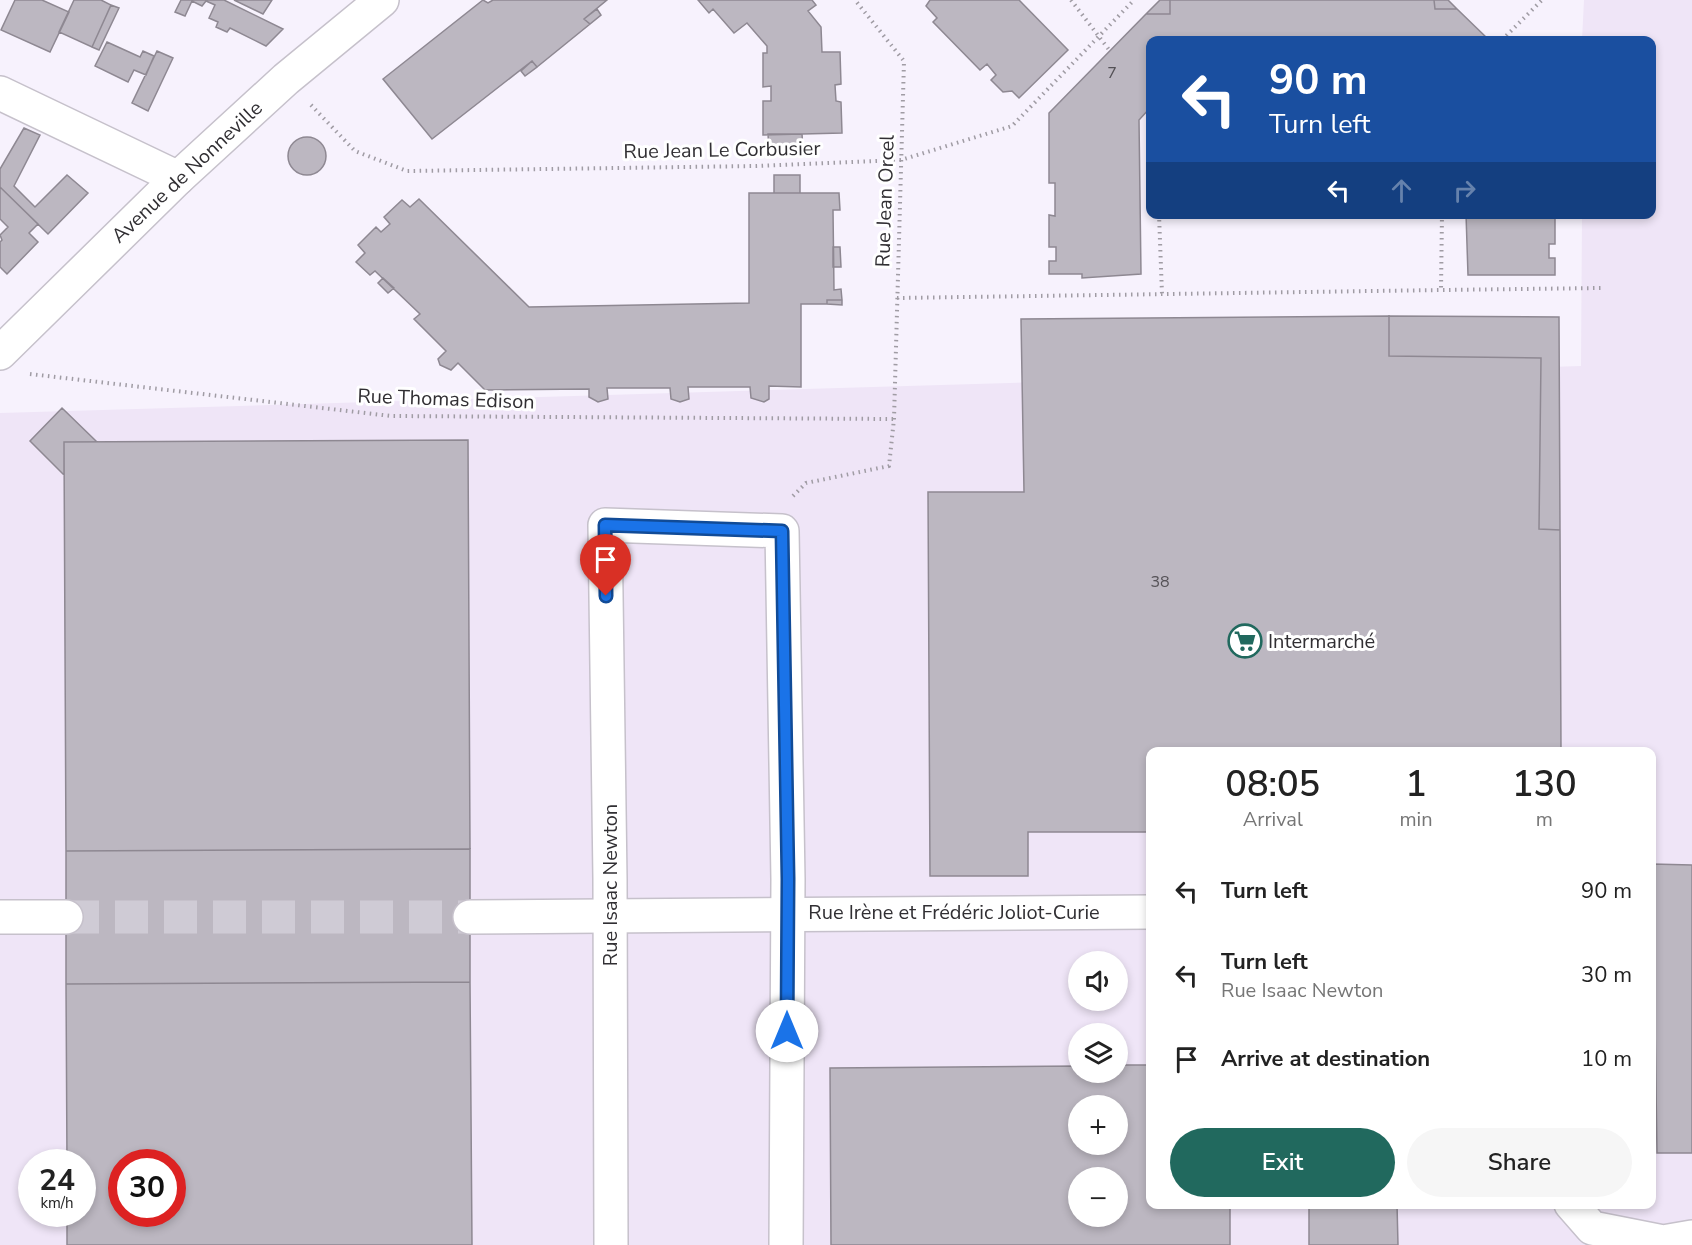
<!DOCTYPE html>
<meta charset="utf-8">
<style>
:root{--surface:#fff;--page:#f6f6f6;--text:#222;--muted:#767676;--accent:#21695e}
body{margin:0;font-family:"Nunito Sans",sans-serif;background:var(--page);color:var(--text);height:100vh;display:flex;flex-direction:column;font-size:22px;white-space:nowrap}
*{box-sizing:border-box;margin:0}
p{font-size:20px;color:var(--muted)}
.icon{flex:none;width:33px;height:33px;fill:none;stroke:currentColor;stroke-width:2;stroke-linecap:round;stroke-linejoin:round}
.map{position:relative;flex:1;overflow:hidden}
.details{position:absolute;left:1146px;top:747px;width:510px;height:462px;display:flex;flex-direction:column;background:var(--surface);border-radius:12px;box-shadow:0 3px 9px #0003}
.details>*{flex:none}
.banner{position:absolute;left:1146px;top:36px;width:510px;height:183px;border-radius:12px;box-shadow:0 3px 9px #0003;background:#1a4fa0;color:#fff;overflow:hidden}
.buttons{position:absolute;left:1068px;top:951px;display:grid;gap:12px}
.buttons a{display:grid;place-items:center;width:60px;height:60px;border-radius:50%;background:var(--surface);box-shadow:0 3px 9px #0003;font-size:30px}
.speed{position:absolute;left:18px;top:1149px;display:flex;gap:12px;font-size:30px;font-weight:700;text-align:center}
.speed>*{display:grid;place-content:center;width:78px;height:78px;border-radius:50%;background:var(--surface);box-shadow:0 3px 9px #0003;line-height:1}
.speed small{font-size:15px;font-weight:400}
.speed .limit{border:9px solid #d22;background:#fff;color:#111}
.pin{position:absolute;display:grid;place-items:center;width:51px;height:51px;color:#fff;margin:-62px -26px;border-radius:50% 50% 50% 0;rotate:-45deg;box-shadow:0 0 6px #0007}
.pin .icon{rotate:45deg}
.me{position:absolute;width:66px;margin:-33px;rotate:0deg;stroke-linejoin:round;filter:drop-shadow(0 0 4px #0008)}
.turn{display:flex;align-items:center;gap:21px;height:126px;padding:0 24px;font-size:27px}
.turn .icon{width:78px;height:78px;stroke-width:2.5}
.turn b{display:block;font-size:42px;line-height:51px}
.lanes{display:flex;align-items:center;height:57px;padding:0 24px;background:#0003;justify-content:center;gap:30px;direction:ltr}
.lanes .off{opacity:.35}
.eta{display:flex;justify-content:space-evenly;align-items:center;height:102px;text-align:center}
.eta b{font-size:36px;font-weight:600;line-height:42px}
.button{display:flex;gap:12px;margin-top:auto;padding:12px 24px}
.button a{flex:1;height:69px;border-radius:36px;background:var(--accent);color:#fff;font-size:24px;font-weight:600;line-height:69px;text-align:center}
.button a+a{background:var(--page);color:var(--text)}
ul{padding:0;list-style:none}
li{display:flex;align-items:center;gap:18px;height:84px;padding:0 24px}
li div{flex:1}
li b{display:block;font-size:22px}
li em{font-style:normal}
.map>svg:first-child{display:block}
</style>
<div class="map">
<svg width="1692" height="1245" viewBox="0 0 1692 1245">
<rect width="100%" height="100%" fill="#f7f2fd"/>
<path fill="#efe5f7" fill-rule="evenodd" d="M1584,0h108v1245h-1692v-832l1581,-47 1,-151 70,-1v-174h-70zM1150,752h502v452h-502zM1078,962h40v38h-40zM1078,1034h40v38h-40zM1078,1106h40v38h-40zM32,1162h50v52h-50zM122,1162h50v52h-50zM1078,1178h40v38h-40z"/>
<path fill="#bcb7c1" stroke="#8e8892" stroke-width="1.5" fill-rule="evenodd" d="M15,0h27l27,12 -19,40 -49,-22z
M74,0h27l10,5 -19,42 -33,-15z
M181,0h43l59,29 -17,17 -36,-18 -3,4 -11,-5 2,-5 -9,-4 6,-13 -9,-4 -4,5 -10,-5 -7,15 -10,-4z
M234,0h38l-9,14z
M483,0l5,3 5,-3h114l-23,19 6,5 -53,43 -5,-6 -100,78 -49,-60z
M698,0h114l4,5 -8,6 13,16 1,25h18l1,32 -6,1 1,16 5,1 1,31 -79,2v-34h8v-15l-8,1v-34h4v-7l-20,-23 -13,10 -21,-24 -4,4z
M930,0h89l49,50 -49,48 -7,-7 -9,1 -12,-12 5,-5 -9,-11 -7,6 -47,-48 4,-4 -11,-12z
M1160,0h10v14h-24z
M1170,0h264l1,9h22l32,31h-339v68l-11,12 2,154 -59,4v-4h-33v-13h7v-14h-7v-32l6,1v-33h-6v-70l97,-99h24z
M1434,0h14l9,9h-22z
M111,5l8,3 -20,42 -7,-3z
M597,9l4,6 -11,9 -6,-5z
M107,42l33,15 3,-6 11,5 -8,19 -12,-5 -6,12 -33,-16z
M157,51l16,7 -25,53 -16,-8z
M532,61l5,6 -12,9 -4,-5z
M24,128l16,7 -26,51 21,21 32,-32 21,18 -40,41 -48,-47v-18z
M768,134h34l1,16h-34z
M288 156a19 19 0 1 1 38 0a19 19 0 1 1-38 0Z
M774,175h26v18h-26z
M0,187l38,37 -9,9 9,9 -31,32 -7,-7v-25l2,-2 -2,-5 8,-8 -8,-8z
M749,193h90l1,17h-7l1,80 7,-1 1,11h-15v4h-26v83l-32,-1v13l-5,3 -13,-4 -1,-11h-62l1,12 -9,3 -9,-3 -1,-11h-63l1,11 -10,3 -9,-5v-8l-104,1 -27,-27 -7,7 -11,-5 -2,-6 8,-8 -32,-32 6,-5 -45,-43 -5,4 -14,-13 9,-9 -7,-8 18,-18 5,5 9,-8 -6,-7 18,-17 8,7 9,-8 110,108 220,-4z
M1466,214h89v30h-6v14h6v17h-87z
M833,247h7l1,20h-8z
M383,278l11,10 -6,5 -10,-10z
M827,300h15v5l-15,-1z
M1389,316v40l152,2 -2,171 21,1 1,222h-411v80h-122v44h-98l-2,-384h96l-3,-173z
M1389,316l170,1 1,213 -21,-1 2,-171 -152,-2z
M62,408l35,34h-33v33l-34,-34z
M468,440l2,409 -404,2 -2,-409z
M470,849v133l-404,2v-133z
M1652,864l40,1v288h-35l-2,-131h-3v-27h3z
M470,982l2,263h-405v-31h15v-52h-15l-1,-178zM122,1162h50v52h-50z
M1118,1065h32v139h80v41h-399l-1,-177 248,-2v6h40zM1078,1106h40v38h-40zM1078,1178h40v38h-40z
M1309,1204h88l1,41h-89z"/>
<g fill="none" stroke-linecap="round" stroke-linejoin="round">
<path stroke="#cfcbd5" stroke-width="33" stroke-dasharray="33 16" stroke-linecap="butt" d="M66,917h404"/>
<g stroke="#c6c1cb" stroke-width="36">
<path id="minor" d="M0,93l178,85
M611,1245l-1,-366 -5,-354 177,6 6,348 -2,366"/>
</g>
<g stroke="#c6c1cb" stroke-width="36">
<path id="tertiary" d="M0,353l178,-175 108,-99 96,-79
M0,917h66
M470,917l680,-5
M1571,1204l21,24 71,14 29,-5"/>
</g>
<path stroke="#a09ca4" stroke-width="4" stroke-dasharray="1.5 4.5" stroke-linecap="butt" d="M1071,0l39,51
M1502,40l40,-40
M311,105l44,46 52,20 349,-5 145,-6 111,-34 122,-126
M1159,214l3,80
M1442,214l-1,76 160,-2
M897,298l544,-8
M30,374l361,42 503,3
M793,496l13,-13 83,-17 5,-47 10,-358 -49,-61"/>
<use href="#minor" stroke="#fff" stroke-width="33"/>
<use href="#tertiary" stroke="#fff" stroke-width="33"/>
</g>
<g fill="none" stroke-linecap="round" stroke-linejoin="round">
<g stroke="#114b97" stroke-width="15">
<path id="route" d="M606,596l-1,-71 177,6 6,348 -1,152"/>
</g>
<use href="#route" stroke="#1a73e8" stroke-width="10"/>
</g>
<defs>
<g id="supermarket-ring" transform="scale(1.725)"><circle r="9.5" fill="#fff" stroke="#21695e" stroke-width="1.5"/><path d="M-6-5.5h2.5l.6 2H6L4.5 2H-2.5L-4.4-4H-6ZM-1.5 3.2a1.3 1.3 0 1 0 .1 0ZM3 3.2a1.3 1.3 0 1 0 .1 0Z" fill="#21695e"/></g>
</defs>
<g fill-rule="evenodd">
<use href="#supermarket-ring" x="1245" y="641"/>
</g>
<g text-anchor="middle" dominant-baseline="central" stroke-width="6" stroke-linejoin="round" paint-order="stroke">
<g font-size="16" fill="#545156">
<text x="1112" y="73">7</text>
<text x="1160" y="582">38</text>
</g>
<g font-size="20" fill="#312f33" stroke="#fff">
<text transform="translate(722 150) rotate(-1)">Rue Jean Le Corbusier</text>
<text transform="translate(187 172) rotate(-43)">Avenue de Nonneville</text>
<text transform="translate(885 201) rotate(-88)">Rue Jean Orcel</text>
<text transform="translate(446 399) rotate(2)">Rue Thomas Edison</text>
<text transform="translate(610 885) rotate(-90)">Rue Isaac Newton</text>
<text x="954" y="912">Rue Irène et Frédéric Joliot-Curie</text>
</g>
<g font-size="20" fill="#312f33" stroke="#fff" text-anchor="start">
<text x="1268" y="641">Intermarché</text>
</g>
</g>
</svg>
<div class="buttons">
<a><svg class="icon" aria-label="sound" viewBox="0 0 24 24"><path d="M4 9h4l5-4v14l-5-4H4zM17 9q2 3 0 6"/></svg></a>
<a><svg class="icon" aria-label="layers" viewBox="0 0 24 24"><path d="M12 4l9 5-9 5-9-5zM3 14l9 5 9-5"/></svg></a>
<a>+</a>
<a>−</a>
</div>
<div class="speed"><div>24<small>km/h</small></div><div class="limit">30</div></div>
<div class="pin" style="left:606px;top:596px;background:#d93025"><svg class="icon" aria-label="arrive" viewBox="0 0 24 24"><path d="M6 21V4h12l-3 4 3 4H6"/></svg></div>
<svg class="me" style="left:787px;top:1031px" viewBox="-20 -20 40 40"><circle r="19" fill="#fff"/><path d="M0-13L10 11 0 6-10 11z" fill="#1a73e8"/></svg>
<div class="banner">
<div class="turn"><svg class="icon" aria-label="left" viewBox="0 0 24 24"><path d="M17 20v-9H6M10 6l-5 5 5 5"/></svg><div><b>90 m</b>Turn left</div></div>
<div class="lanes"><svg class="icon" aria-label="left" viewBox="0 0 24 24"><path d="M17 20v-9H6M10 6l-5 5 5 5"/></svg><svg class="icon off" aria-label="ahead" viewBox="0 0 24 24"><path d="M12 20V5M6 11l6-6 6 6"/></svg><svg class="icon off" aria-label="right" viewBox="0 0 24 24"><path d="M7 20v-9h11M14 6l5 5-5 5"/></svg></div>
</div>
<section class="details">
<div class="eta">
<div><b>08:05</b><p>Arrival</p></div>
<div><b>1</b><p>min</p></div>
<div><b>130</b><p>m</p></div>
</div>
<ul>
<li><svg class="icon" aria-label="left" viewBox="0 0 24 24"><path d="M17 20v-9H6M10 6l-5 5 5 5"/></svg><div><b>Turn left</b></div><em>90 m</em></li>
<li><svg class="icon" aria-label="left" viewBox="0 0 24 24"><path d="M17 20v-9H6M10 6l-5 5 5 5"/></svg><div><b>Turn left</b><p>Rue Isaac Newton</p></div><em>30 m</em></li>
<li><svg class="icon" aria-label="arrive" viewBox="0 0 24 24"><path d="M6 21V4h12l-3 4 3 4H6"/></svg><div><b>Arrive at destination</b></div><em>10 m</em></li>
</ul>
<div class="button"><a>Exit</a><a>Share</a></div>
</section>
</div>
